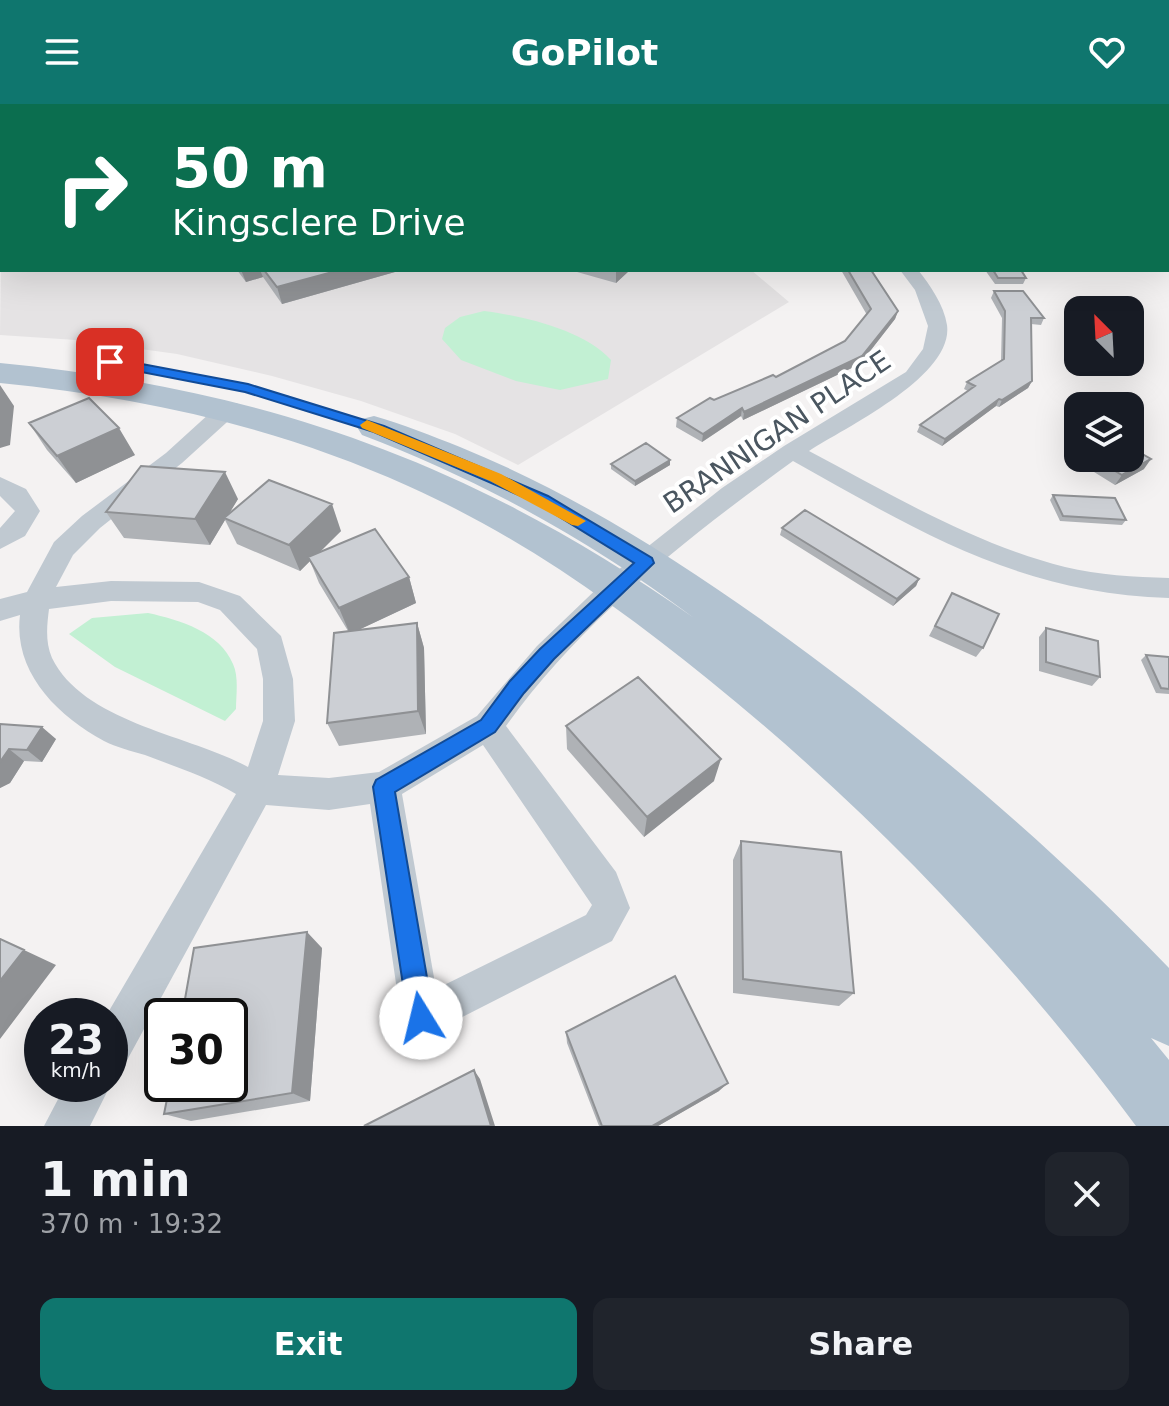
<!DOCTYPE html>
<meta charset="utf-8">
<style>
:root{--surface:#171b24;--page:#20242c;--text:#f1f3f6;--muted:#9ea1a6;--accent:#0f766e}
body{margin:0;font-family:"DejaVu Sans",sans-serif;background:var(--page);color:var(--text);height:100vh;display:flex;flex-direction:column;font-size:30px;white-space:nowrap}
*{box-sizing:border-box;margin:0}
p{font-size:26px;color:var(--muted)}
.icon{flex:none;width:44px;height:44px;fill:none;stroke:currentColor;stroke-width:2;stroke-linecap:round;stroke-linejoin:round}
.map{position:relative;height:1022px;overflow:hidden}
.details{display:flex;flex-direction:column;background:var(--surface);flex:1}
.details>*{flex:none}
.guide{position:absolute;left:0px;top:0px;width:1170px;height:168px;box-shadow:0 8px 32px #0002;background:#0b6e4f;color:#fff;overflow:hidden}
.needle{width:52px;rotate:336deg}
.fabs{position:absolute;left:1064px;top:192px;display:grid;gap:16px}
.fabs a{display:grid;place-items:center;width:80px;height:80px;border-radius:16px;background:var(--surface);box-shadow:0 8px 32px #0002;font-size:40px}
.speed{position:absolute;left:24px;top:894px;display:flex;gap:16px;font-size:40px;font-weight:700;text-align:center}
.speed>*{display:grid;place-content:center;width:104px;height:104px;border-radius:50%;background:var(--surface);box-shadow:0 8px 32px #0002;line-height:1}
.speed small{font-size:20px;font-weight:400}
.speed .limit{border:4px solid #111;border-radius:12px;background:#fff;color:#111}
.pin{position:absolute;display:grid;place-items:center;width:68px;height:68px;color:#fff;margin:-34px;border-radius:16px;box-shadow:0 4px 12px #0006}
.me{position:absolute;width:88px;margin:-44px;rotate:351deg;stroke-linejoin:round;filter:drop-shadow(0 0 6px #0008)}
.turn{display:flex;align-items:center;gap:28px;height:168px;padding:0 40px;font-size:36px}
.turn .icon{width:104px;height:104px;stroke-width:2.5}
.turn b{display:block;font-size:56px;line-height:68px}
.round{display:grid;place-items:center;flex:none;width:84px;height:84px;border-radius:16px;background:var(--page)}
.headline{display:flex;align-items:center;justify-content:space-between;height:136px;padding:0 40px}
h1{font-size:48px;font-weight:700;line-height:60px}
.primary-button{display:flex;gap:16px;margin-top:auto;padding:16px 40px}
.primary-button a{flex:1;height:92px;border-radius:16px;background:var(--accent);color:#fff;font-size:32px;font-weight:700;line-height:92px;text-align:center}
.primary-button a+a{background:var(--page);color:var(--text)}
header{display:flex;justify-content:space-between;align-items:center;height:104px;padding:0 40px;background:var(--accent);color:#fff;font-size:36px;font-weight:700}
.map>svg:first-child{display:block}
</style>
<header><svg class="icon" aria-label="menu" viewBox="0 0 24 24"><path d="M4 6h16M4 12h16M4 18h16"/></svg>GoPilot<svg class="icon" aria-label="heart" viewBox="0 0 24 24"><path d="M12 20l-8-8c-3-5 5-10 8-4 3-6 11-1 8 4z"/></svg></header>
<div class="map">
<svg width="1169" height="1022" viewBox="0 0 1169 1022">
<rect width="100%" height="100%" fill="#f4f2f2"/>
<path fill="#e5e3e4" d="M2,66v100h749l38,32 -271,163 -63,-31 -94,-33 -89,-25 -95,-22 -101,-14 -76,-5z"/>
<path fill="#c2f0d3" d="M484,207c40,5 100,19 127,49l-3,19 -48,11 -44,-9 -55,-21 -19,-21 3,-11 15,-11z
M148,509c32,7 72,19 85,51 6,13 3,31 3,45l-11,12 -110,-54 -46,-33 23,-16z"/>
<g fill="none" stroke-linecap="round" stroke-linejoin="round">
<path fill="#c0c9d1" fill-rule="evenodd" d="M372,0h17l1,2h-17z
M580,0h37l-1,2z
M1168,48h1v8h-1z
M1168,110h1v10h-1z
M900,166h18c12,15 26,35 29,55 7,51 -101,102 -138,126 83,44 165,93 256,116 34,8 69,10 104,11v20c-150,-5 -249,-66 -376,-137 -105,76 -211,159 -287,265l110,146 14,36 -18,33 -191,97 -14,-6 -6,-14 -31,-214 -41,6 -63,-5 -141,259 -15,6v-54h-4l130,-222c-29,-17 -60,-27 -91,-39 -14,-4 -29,-8 -41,-14 -48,-26 -91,-70 -84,-126l-20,6v-22l27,-7 27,-50 28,-26 84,-63 55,-50h16l3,5 -3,5 -55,50 -82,65 -27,27 -17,32 55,-6 88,1 41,14 41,40 12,43 2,42 -17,54 51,3 50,-6 98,-56 60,-70 71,-68 114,-90 62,-42 122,-74 17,-23 5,-23 -13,-36zM111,497l87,1 22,8 37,39 6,30v42l-15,46c-58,-32 -164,-44 -196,-109 -7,-16 -5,-33 -3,-49zM483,641l109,160 -6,10 -150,74 -34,-195z
M0,373l26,12 14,22 -15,25 -25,13v-21l15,-17 -15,-15z
M110,977l1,3 -21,42h-46l22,-42h44z"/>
<path fill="#b2c2d0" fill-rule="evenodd" d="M0,259c266,26 476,101 694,255 -105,-78 -209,-136 -332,-183l-5,-8 5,-8 12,-3c29,8 58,20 86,31 108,44 204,104 299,171 147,105 285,220 410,350v78l-18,-8 18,22v66h-33c-123,-166 -266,-316 -427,-446 -94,-76 -191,-145 -301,-194 -131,-59 -266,-89 -408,-103z"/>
</g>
<path fill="#afb2b6" d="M237,166h165l-120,34 -19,-27 -17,5z
M570,166h60l-14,13z
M841,166h32l-1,1 26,40 -3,8 -35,45 -117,56 -2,-4 -39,26 -26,-15 1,-9 37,-18 62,-23 69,-36 22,-26z
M985,166h36l5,8 -3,6h-28z
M994,187l50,27 -3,7 -10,-1 1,57 -4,7 -29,19 -3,-1 -54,40 -25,-14 3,-7 48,-34 -4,-2 3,-7 34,-21 1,-43 -11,-20z
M29,319l106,32 -59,28 -29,-33z
M1092,354h38l14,11 -29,16 -29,-18z
M611,360l59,1 -35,21 -24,-17z
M1053,391l73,25 -4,5 -62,-4 -10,-21z
M238,395l-9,14 112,18 -22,21 90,25 7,26 -58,27 59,-7 7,25 2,86 -87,12 -12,-23 21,-92 -29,-48 -9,-22 -10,10 -63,-27 -12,-24 -15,25 -86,-7 -18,-26z
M782,424l137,51 -3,7 -23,20 -113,-71z
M952,489l31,55 -7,9 -47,-21z
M1046,524l54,49 -8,9 -53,-15v-34z
M1146,551l23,2v37l-13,-1 -15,-33z
M0,620l56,15 -14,23 -18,-1 -14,22 -10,5z
M566,622l148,55 -70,56 -77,-88z
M741,737l113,152 -15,13 -106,-13v-133z
M322,844l-12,153 -119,20 -27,-7z
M566,928l153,59 -61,35h-59l-32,-83z"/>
<path fill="#8f9194" d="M295,0h19l-5,2h-18z
M241,166h19l3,7 -17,5z
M340,166h62l-120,34 -5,-17z
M616,166h14l-14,13z
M898,207l-3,8 -35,45 -117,56 1,-8z
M1032,277l-4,7 -29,19 3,-7z
M0,281l14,21 -4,39 -10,3z
M999,295l-3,7 -54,40 3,-7z
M742,304l-1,8 -39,26 1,-8z
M119,324l16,27 -59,28 -19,-27z
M1151,355l-7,10 -29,16 7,-10z
M670,356v5l-35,21v-5z
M225,368l13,27 -12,20 -2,-1 1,2 -15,25 -15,-26z
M332,400l9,27 -30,30 -3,-4 2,4 -10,10 -11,-26z
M409,473l7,26 -66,31 -11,-26z
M919,475l-3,7 -23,20 4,-7z
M417,519l7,25 2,86 -8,-23z
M42,623l14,12 -14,23 -15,-12z
M9,645l15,12 -14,22 -10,5v-26z
M721,655l-7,22 -70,56 3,-20z
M307,828l15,16 -12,153 -18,-8z
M24,846l32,15 -56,74v-58z
M474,966l6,9 15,47h-4z
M728,979l-9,8 -61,35h-6z"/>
<path fill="#cccfd4" stroke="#8f9194" stroke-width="2" d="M0,0h72l5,2h-75v3h-2z
M270,0h25l-4,2h-17z
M924,0h87v2h-87z
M264,166h76l-63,17z
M848,166h23l27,41 -36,45 -118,56 -2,-4 -39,26 -26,-16 33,-20 4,2 59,-25 3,2 69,-36 26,-32z
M993,166h28l5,8h-28z
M994,187h29l21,27h-13l1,63 -30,19 -3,-1 -54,40 -25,-14 55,-39 -8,-4 37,-23 1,-48z
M89,294l30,30 -62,28 -28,-33z
M646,339l24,17 -35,21 -24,-17z
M1130,343l21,12 -29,16 -28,-17h36z
M141,362l84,6 -30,47 -89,-7z
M269,376l63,24 -43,41 -65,-27z
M1053,391l62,3 11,22 -63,-4z
M805,406l114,69 -22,20 -115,-71z
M375,425l34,48 -70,31 -31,-51z
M952,489l47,21 -16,34 -48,-22z
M417,519l1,88 -91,12 7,-90z
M1046,524l52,13 2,36 -54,-15z
M1146,551l23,2v32l-8,-1z
M638,573l83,82 -74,58 -81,-91z
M0,620l42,3 -15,23 -18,-1 -9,13z
M741,737l100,11 13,141 -111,-14z
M307,828l-15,161 -128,21 6,-30h60v-68h-48l12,-68z
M0,835l24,11 -24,31z
M675,872l53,107 -76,43h-50l-36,-94z
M474,966l17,56h-127z"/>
<path fill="#1a73e8" stroke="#114b97" stroke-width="2" d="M110,254l138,26 136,42 164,70 104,62 2,5 -100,96 -30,34 -29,39 -100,60 39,226 -4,9 -9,4 -10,-4 -3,-9 -35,-231 3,-7 105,-60 29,-39 30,-32 94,-86 -97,-60 -163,-71 -129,-40 -140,-27v-5z"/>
<path fill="#f59e0b" d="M367,316l134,54 85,47 -8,5 -6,-1 -82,-44 -128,-53 -2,-3z"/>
<g text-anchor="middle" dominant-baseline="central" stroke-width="8" stroke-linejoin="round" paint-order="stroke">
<g font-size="28" fill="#4a5660" stroke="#fff">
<text transform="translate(777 328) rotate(-34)">BRANNIGAN PLACE</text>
</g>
</g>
</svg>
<div class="fabs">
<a><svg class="needle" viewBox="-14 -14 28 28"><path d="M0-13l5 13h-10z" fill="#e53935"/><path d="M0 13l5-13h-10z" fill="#9ea1a6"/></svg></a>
<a><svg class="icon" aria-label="layers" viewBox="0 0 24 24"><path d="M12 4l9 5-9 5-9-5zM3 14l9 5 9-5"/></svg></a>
</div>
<div class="speed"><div>23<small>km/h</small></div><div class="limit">30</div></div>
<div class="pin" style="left:110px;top:258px;background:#d93025"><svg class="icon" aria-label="arrive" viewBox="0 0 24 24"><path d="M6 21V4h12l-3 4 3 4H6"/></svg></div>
<svg class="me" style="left:421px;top:914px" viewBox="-20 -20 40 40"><circle r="19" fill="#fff"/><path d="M0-13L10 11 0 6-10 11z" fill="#1a73e8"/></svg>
<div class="guide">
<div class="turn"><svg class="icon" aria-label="right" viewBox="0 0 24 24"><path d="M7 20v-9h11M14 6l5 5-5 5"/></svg><div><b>50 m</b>Kingsclere Drive</div></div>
</div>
</div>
<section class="details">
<div class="headline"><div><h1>1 min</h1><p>370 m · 19:32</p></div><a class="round"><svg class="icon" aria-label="close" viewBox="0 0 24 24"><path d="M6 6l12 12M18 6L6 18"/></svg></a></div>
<div class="primary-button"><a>Exit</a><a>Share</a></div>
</section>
